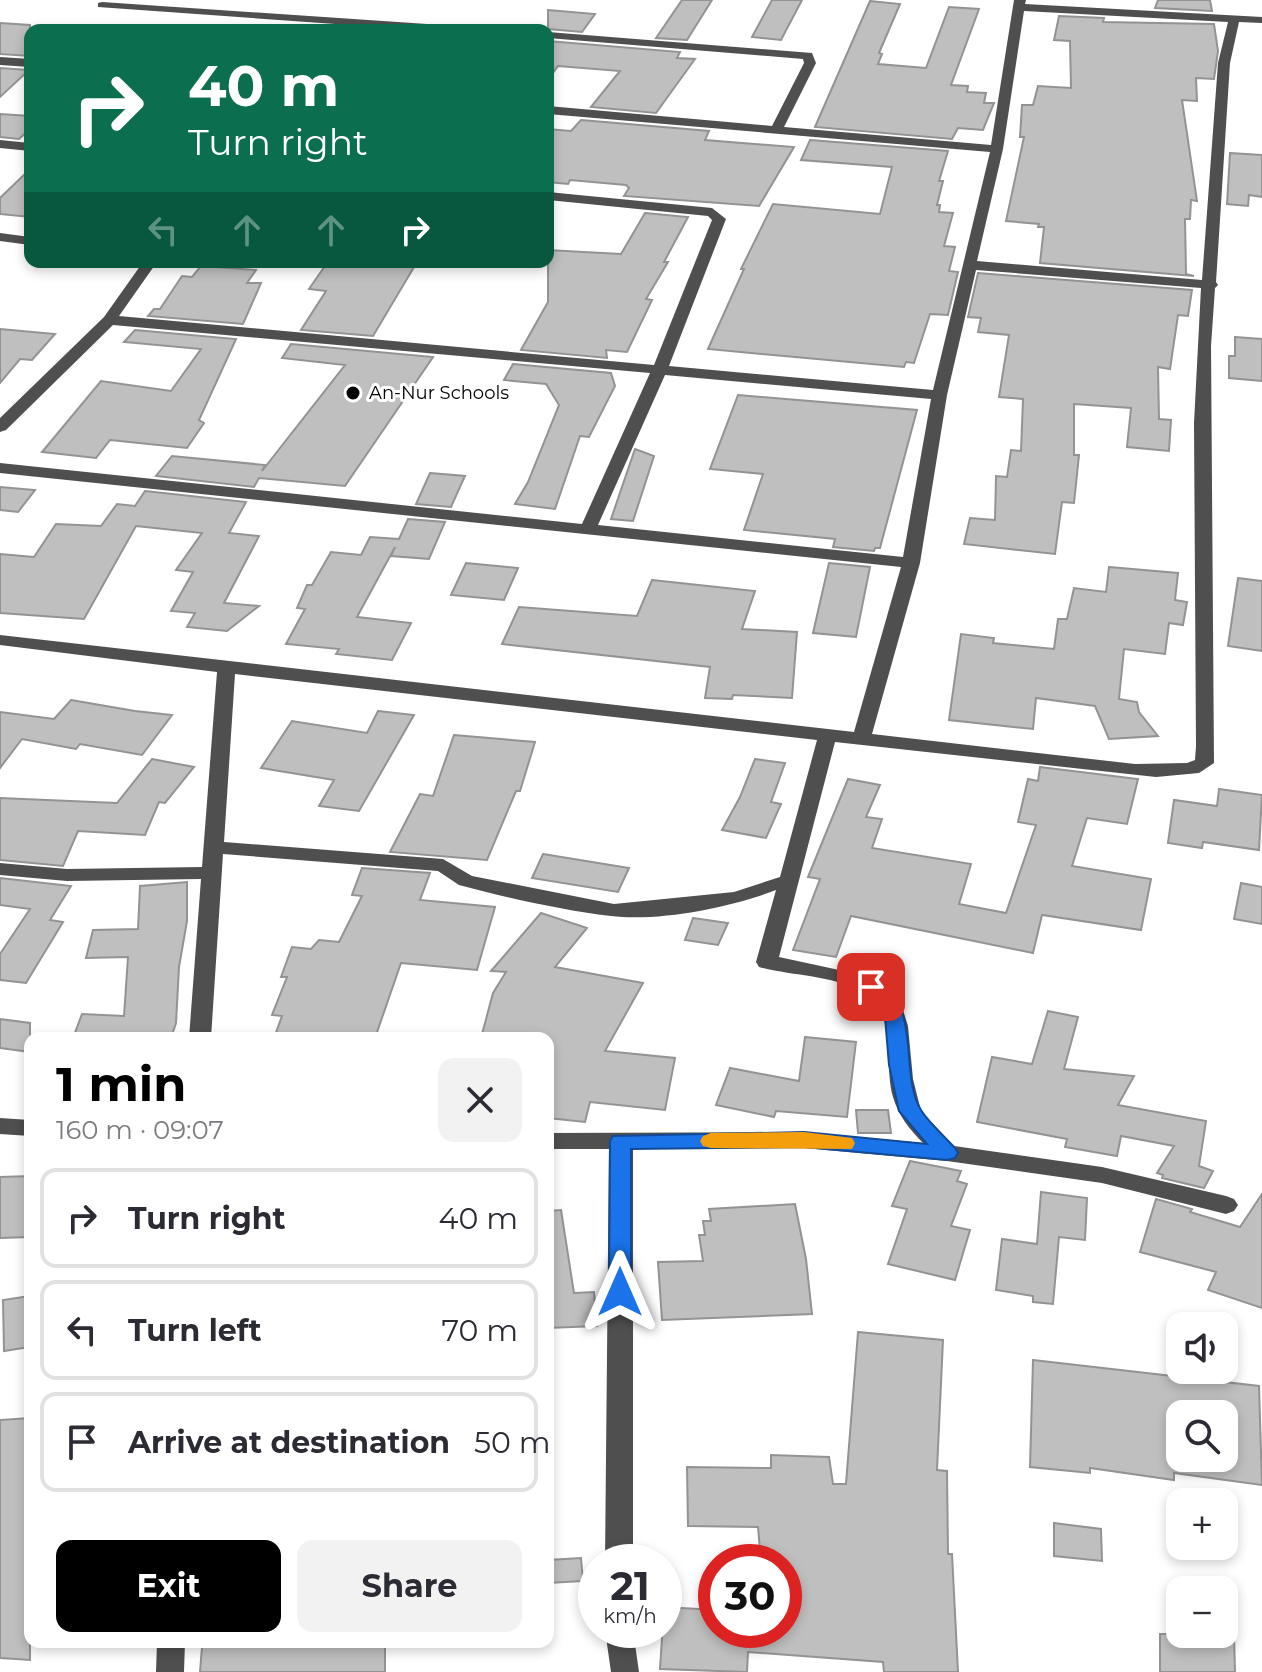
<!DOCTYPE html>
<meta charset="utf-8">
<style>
:root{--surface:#fff;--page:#f2f2f3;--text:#2b2b33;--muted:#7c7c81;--line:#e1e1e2;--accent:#000}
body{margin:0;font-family:Montserrat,sans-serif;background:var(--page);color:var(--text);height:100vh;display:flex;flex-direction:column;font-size:30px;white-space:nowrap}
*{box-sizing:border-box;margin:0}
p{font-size:26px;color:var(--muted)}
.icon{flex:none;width:44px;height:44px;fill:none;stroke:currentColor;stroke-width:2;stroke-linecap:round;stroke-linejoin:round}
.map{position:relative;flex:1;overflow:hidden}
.drawer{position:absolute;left:24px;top:1032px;width:530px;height:616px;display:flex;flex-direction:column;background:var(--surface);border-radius:16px;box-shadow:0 4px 12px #0003}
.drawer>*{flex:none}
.top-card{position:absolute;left:24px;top:24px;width:530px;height:244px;border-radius:16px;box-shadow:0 4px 12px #0003;background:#0b6e4f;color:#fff;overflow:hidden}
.tools{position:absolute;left:1166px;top:1312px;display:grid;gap:16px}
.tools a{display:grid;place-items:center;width:72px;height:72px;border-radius:16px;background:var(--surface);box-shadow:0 4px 12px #0003;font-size:40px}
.speed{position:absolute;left:578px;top:1544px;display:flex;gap:16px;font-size:40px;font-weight:700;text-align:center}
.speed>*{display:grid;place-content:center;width:104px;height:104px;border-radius:50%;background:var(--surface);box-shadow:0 4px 12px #0003;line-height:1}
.speed small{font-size:20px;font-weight:400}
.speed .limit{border:12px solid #d22;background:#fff;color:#111}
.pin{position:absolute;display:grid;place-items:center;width:68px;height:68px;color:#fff;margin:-34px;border-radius:16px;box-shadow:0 4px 12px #0006}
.me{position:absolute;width:88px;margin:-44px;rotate:0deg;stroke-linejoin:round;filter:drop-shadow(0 0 6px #0008)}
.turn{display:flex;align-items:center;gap:28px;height:168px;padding:0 32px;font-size:36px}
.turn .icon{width:104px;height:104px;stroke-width:2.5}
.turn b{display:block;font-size:56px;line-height:68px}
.lanes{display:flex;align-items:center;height:76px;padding:0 32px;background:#0003;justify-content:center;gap:40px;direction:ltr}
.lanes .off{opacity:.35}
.round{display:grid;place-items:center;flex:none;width:84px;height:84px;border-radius:16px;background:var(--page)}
.head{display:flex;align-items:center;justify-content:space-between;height:136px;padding:0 32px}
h1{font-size:48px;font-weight:700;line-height:60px;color:var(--accent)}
.action{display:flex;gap:16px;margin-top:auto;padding:16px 32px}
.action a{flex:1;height:92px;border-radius:16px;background:var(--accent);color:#fff;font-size:32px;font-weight:700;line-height:92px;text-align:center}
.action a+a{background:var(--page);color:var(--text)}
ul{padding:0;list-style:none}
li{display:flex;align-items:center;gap:24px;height:100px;margin:0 16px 12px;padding:0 16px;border:4px solid var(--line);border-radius:16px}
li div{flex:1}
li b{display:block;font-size:30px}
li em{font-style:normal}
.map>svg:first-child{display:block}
</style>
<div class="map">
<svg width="1262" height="1672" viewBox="0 0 1262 1672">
<rect width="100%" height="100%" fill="#fff"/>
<path fill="#bfbfbf" stroke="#939393" stroke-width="2" fill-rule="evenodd" d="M682,0h30l-25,40 -31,-2z
M772,0h30l-21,40 -29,-3z
M1158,0h52l2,11 -57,-3z
M870,1l30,3 -21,49 3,1 -4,10 48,4 23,-61 30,2 -28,76 17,1 -1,6 19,1 -2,10h10l-11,27 -25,-2 -6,11 -137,-12z
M548,10l47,4 -13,18 -34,-3z
M1059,16l45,2 -1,4 111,2 4,27 -4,28 -18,-1 1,23 -15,-1 15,101 -6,-1 -1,19h-5l1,55 8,2 -154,-13 4,-36h-6l1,-3 -33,-3 18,-84h-4l2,-32h11l5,-19 33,2 -1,-47 -16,-1z
M0,23l30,2v31l-30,-2z
M548,41l132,11 -3,6 18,1 -39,54 -65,-6 29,-36 -62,-5 -10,14z
M0,68l29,2 -29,27z
M0,114l30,2v13l-11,10 -19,-2z
M581,120l128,11 -4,9 89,7 -35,59 -135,-10 5,-8 -3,-3 -56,-5 -2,4 -20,-2v-53l23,2z
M810,140l138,11 -9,30h4l-6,24h3l-1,7 14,1 -9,33 11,1 -6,24 9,1 -10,43 -18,-1 -16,49 -8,-1 -2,5 -196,-18 36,-80h-3l32,-65 107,10 12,-47 -91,-7z
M1230,153l32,2v42l-13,-2 -1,11 -21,-2z
M30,169v48l-30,-3v-16z
M645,213l43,4 -24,45h4l-22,37 6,1 -25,52 -21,-2 1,8 -86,-8 27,-48v-52l73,4z
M327,263l49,4 2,-3 36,3 -41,69 -72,-6 25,-39 -17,-2z
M201,266l55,4 -9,13h14l-18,41 -95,-8 6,-7h6l22,-33 10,1z
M978,273l214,17 -4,26 -10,-1 -8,54 -12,-2 1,52 12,1 -2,31 -42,-4 4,-39 -57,-4v51h5l-5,48 -12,-1 -7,52 -91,-10 6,-26 25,2 1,-44 11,1 4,-27 10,1 2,-52 -24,-2 10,-62 -31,-3 3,-14 -13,-1z
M0,329l55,5 -23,26 -12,-1 -20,24z
M135,330l101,9 -37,81 5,3 -17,25 -77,-8 -14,18 -54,-6 59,-71 70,10 30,-42 -77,-7z
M1235,337l27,2v42l-33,-3v-22h6z
M291,344l142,13 -88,129 -86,-8 -5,9 -98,-11 16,-20 93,9 -3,6 83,-106 -63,-7z
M513,364l98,9 4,13 -26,51 -9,-1 -25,73 -40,-5 13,-22 31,-77 -13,-21 -42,-4z
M738,395l179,15 -37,138h-5l-1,3 -41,-4 2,-8 -91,-9 19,-56 -53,-5z
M635,449l19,7 -21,65 -22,-2z
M430,473l35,3 -14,31 -35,-3z
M0,487l35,3 -17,22 -18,-2z
M145,491l101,11 -17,31 30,3 -35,67 35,3 -32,25 -40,-4 8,-14 -24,-2 22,-39 -17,-2 26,-37 -66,-7 -52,93 -84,-6v-59l34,3 22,-33 45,2 16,-22 18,2z
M408,519l37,3 -16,37 -38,-3 4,-9 -38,70 54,6 -19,37 -56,-6 3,-5 -53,-5 19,-35 -8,-1 10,-23h5l19,-33 30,3 9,-18 29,2z
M466,563l52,5 -14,32 -53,-5z
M829,563l41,4 -14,70 -43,-4z
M1109,567l69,6 -3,27 12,2 -4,23 -14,-2 -4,31 -41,-5 -5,50 18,3 2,10 19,24 -49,3 -14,-33 -59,-8 -3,31 -84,-9 12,-86 33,4 -1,5 61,6 4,-30h9l7,-31 32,4z
M1238,578l24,3v70l-34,-5z
M652,580l103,11 -13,38 55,3 -5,66 -59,-3 -1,4 -27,-1 5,-31 -208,-23 17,-37 118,9z
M71,700l64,11 37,4 -30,40 -62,-11 -4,5 -54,-10 -22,29v-56l54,7z
M378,711l36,4 -55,96 -40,-5 15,-26 -73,-12 31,-47 75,12z
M454,735l81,7 -15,49h-4l-29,69 -97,-8 30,-58 13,2z
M152,759l42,8 -29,36 -6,-1 -14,33 -67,-4 -15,35 -63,-6v-62l117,5z
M755,759l30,4 -14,39 10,2 -15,34 -44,-8 18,-33z
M1040,767l98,12 -11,45 -40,-6 -15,48 79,13 -10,51 -99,-15 -9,38 -182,-37 -15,41 -43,-7 27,-71 -12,-2 40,-98 32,6 -14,32 16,2 -10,29 99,16 -12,40 47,9 30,-88 -18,-3 10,-43 10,2z
M1219,789l43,6 -3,55 -56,-8 -1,6 -34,-5 6,-43 43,6z
M543,854l86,14 -11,24 -86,-14z
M362,868l68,5 -10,27 75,7 -18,63 -76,-7 -26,75h-101l8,-22 -10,-1 15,-38h-6l11,-30 19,2 8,-9 20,2 23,-46 -10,-1z
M0,878l71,8 -21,34 13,2 -37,61 -26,-3v-26l30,-45 -30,-4z
M187,882v39l-8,46 -3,56 -5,15h-98l9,-24 42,2 4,-59 -42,1 7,-28 45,-1 2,-43z
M1241,883l21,4v37l-28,-5z
M541,913l46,15 -32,39 88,16 -38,68 70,7 -10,52 -75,-8 -5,20 -37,-4v-80h-67l12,-45 13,-21 -15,-1z
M693,918l35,5 -10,22 -33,-5z
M1048,1011l30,6 -14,52 70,7 -16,29 88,16 -7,45 14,5 -9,17 -42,-10 1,-3 -6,-2 17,-27 -53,-10 -4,20 -52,-9 2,-8 -90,-17 15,-65 40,7z
M0,1019l30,4v29l-30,-4z
M805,1037l51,5 -9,75 -71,-6 -2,6 -58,-12 14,-37 69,13z
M856,1110h32l3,23h-33z
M910,1161l51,10 -4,10 10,3 -16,42 19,4 -15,50 -67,-16 19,-55 -15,-3z
M30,1176v61l-30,1v-61z
M1041,1192l46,6 -2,42 -26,-3 -6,67 -20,-2v-6l-37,-6 6,-51 35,5z
M1262,1194v114l-54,-18 8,-18 -76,-20 16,-53 36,10 -2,3 50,15z
M795,1204l11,55 6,55 -150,6 -4,-58 45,-1 -4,-26h6l-2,-14h8l-2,-12z
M561,1210l13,83 20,-1 3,34 -49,2v-117z
M30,1296v51l-26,4 -1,-51z
M858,1332l85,8 -6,130 10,1 1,83h4l6,118h-74l-1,-10 -135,-10 -1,20 -87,-3 4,-62 52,3v20h68v-68h-23l-3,-35 -70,-1 -1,-59 84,1v-13l58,2 4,27h13z
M1033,1360l226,26 3,99 -88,-12v7l-84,-12v5l-60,-6zM1175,1414h49v44h-50z
M30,1418v242l-30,-2v-238z
M1054,1523l47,6 1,32 -48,-5z
M581,1558l2,23 -35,2v-23z
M1160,1634h74l1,38h-75z
M295,1642h90v30h-185l2,-25z"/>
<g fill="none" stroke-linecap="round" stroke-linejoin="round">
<path fill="#4f4f4f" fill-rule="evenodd" d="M1014,0h12l-1,4 237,13v6l-23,-1 -9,41 -14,219 2,3 -3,3 -4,58 3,417 -15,10 -43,4 -321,-35 -56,215 74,16 25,9 13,10 12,18 5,16 5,53 8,32 33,35 148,21 124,29 8,3 4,6 -4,6 -8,3 -124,-31 -155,-22 -143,-13 -171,1v413h-28l4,-413h-61v-16l256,-1 119,11c-13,-13 -25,-28 -30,-46 -10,-35 6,-86 -32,-106 -31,-16 -68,-15 -102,-24l-3,-5 20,-72c-43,17 -118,32 -165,26 -50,-6 -103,-18 -152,-31l-21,-14 -215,-17 -12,184h-22l12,-159 -134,2 -67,-6v-12l67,6 135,-2 15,-195 -217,-27v-10l854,97 47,-165 -901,-94v-10l582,61 68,-151 -537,-48 -107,105 -6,2v-14l104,-101 39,-55h14l-38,54 535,49 58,-145 -4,-4 -160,-16v-8l164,16 14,11 -57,147 264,24 57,-238 -442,-38v-8l224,20 32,-63 -1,-4 -255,-21v-6l264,21 4,10 -32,64 207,18zM1024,11l204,11 -10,41 -16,217 -225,-19 26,-112zM976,270l225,18 -7,135 2,323 -1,14 -8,3 -52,1 -263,-30 48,-171 27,-168zM665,375l266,24 -28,158 -305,-32zM235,674l582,66 -37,137 -46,15 -120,12 -142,-28 -29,-17 -219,-17z
M102,2l369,25 6,3h-57l-322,-23v-4z
M0,57l30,2v8l-30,-2z
M0,140l30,3v8l-30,-3z
M0,233l30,4v8l-30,-4z
M0,1118l30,2v16l-30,-2z
M605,1630h28l6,42h-28z
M157,1642h28l-1,30h-28z"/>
</g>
<path fill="#1a73e8" stroke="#114b97" stroke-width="2" d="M871,981c53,14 27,93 50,129 8,13 23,26 34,38l3,5 -3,5 -8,2 -143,-13 -173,2v143l-3,6 -8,2 -8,-2 -3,-6 1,-151 3,-5 191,-4 123,12 -28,-33 -10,-46 -4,-48 -7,-15 -17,-15z"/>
<path fill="#f59e0b" d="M804,1132l48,6 3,5 -3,6 -141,-1 -8,-2 -3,-5 3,-5 8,-3z"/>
<circle fill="#000" stroke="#fff" stroke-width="3" cx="353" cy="393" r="8"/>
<g text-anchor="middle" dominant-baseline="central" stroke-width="6" stroke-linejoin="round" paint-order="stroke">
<g font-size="18" fill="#000" stroke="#fff" text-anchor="start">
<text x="369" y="393">An-Nur Schools</text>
</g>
</g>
</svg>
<div class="tools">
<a><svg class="icon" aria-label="sound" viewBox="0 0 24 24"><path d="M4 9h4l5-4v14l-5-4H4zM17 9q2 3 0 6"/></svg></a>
<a><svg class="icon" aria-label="search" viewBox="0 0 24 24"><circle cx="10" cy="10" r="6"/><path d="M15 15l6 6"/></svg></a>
<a>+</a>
<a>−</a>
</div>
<div class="speed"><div>21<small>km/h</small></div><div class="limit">30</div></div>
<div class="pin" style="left:871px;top:987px;background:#d93025"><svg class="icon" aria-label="arrive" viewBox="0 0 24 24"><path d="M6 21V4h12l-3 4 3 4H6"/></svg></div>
<svg class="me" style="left:620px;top:1292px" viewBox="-20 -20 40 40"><path d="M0-17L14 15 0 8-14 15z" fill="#1a73e8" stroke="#fff" stroke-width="4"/></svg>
<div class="top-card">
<div class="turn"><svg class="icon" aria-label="right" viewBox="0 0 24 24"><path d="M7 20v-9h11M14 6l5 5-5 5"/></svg><div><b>40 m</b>Turn right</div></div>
<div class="lanes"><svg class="icon off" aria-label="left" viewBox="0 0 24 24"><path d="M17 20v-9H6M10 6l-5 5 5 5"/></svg><svg class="icon off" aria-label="ahead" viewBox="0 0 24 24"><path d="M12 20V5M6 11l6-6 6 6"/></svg><svg class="icon off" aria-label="ahead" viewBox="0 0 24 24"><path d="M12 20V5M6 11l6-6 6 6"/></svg><svg class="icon" aria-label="right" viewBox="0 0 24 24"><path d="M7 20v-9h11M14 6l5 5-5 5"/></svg></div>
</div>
<section class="drawer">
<div class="head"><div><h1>1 min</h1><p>160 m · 09:07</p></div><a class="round"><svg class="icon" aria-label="close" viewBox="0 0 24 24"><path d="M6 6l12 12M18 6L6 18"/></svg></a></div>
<ul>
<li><svg class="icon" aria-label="right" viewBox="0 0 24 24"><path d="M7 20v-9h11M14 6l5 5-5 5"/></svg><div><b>Turn right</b></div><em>40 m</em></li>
<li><svg class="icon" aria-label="left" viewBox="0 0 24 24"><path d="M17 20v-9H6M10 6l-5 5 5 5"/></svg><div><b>Turn left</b></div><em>70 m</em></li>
<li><svg class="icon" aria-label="arrive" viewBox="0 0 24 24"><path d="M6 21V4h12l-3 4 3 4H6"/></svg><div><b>Arrive at destination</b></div><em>50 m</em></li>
</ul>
<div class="action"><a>Exit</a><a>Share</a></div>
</section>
</div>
